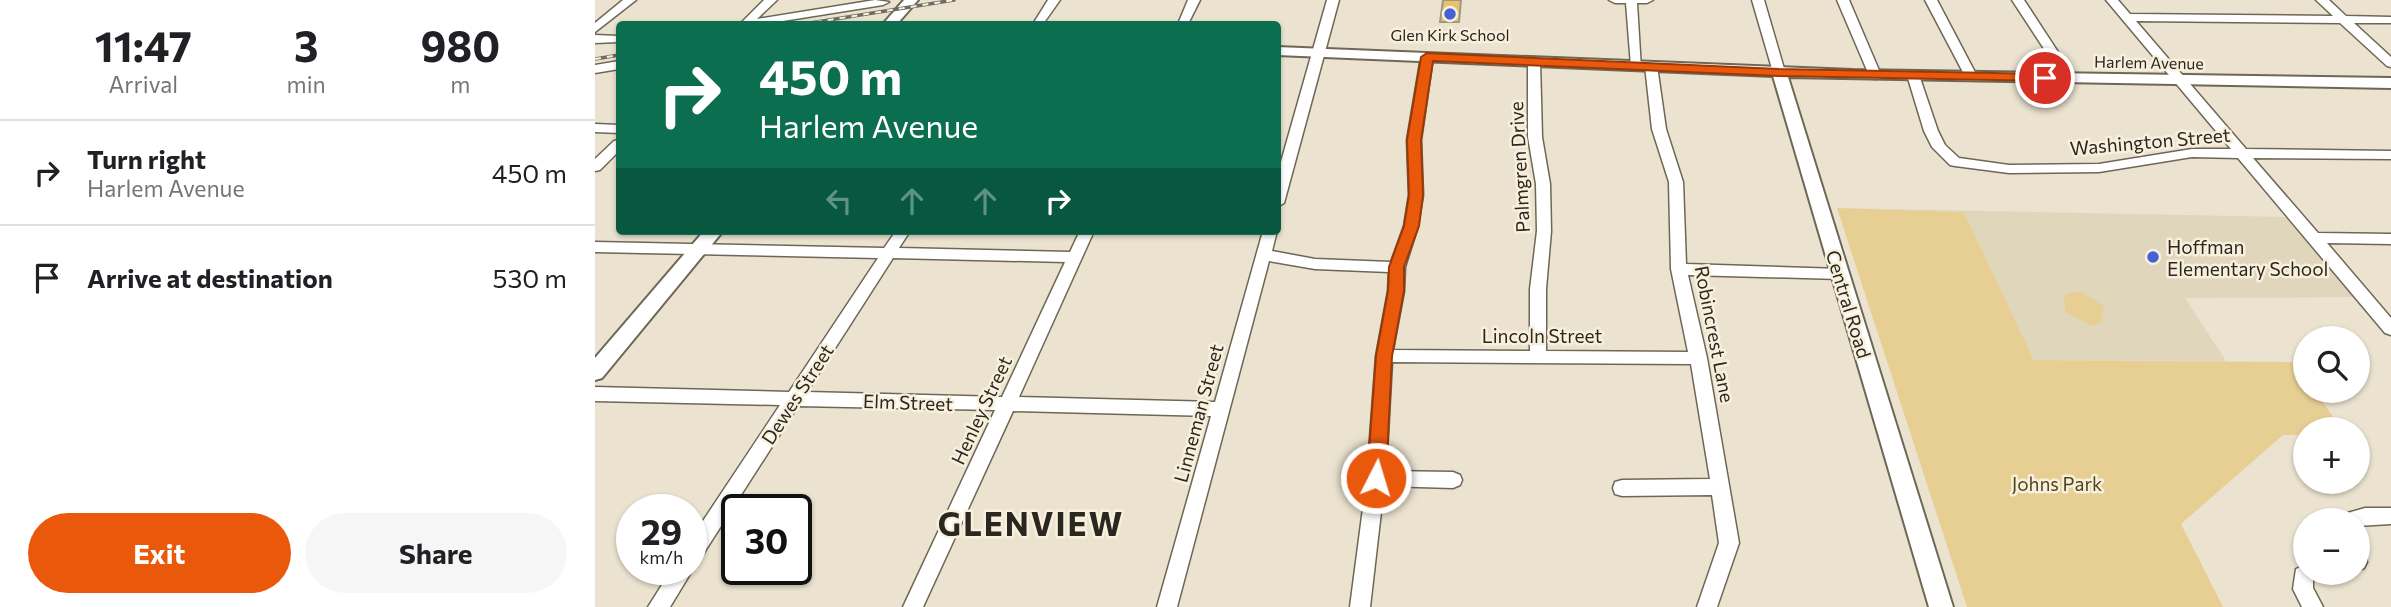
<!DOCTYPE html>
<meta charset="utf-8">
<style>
:root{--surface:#fff;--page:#f6f6f6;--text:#202124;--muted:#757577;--line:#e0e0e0;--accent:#ea580c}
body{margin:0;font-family:Commissioner,sans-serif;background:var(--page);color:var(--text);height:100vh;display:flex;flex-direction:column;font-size:26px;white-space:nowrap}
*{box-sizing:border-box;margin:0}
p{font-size:23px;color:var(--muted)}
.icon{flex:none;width:38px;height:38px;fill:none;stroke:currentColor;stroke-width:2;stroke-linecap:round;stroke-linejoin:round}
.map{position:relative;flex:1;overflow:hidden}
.drawer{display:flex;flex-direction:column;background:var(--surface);width:595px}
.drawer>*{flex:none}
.top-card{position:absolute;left:21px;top:21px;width:665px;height:214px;border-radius:7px;box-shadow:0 2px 5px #0004;background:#0b6e4f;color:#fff;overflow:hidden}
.tools{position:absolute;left:1698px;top:326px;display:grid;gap:14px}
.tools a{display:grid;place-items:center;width:77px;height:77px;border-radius:50%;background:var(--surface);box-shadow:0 2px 5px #0004;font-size:35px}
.speed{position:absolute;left:21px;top:494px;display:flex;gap:14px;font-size:35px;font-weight:700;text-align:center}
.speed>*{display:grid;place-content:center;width:91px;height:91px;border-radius:50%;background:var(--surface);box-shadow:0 2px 5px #0004;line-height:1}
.speed small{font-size:18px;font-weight:400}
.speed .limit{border:4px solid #111;border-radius:10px;background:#fff;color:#111}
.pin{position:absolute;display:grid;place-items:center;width:60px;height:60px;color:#fff;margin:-30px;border:4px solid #fff;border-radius:50%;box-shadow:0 2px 7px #0007}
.me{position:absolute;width:77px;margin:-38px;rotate:5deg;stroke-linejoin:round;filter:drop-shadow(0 0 5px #0008)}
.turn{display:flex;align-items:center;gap:24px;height:147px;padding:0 28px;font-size:32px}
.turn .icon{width:91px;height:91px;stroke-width:2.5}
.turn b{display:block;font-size:49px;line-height:60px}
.lanes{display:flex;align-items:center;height:66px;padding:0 28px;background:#0003;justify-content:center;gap:35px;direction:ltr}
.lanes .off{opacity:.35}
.eta{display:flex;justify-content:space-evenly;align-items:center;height:119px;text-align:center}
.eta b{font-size:42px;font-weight:700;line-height:49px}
.primary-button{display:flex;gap:14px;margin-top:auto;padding:14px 28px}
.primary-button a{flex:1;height:80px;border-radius:42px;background:var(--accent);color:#fff;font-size:28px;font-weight:700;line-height:80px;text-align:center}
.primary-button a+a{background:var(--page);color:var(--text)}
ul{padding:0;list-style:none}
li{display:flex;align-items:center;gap:21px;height:105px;padding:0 28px;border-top:2px solid var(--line)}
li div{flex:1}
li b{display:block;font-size:26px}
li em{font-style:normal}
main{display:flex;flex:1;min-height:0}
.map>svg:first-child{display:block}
</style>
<main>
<section class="drawer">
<div class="eta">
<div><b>11:47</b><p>Arrival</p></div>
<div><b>3</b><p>min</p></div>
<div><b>980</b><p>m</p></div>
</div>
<ul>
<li><svg class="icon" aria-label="right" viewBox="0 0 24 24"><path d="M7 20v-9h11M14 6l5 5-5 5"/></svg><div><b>Turn right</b><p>Harlem Avenue</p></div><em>450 m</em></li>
<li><svg class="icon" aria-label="arrive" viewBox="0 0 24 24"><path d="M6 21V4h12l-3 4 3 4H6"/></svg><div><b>Arrive at destination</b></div><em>530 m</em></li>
</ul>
<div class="primary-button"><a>Exit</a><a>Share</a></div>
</section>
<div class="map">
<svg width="1796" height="607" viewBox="0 0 1796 607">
<rect width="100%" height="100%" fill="#ebe3d0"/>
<path fill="#e0d6bb" d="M1242,208l449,9 68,80 -169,1 41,63 -192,-1 -70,-148z"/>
<path fill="#e7cf94" d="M1242,208l127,4 70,148 260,2 11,15v13h9l28,39h-37v6h-22l-102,89 42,83h-256z
M1485,291l24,15 -3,16 -8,4 -28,-14 -1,-15 4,-4z"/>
<path fill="#e5c36c" stroke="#9f9885" stroke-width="2" d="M848,0h18l-2,22h-19z"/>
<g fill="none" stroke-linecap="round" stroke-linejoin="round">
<g stroke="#6e6756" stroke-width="3">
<path id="minor" d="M28,0h13l-41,32v-9z
M169,0h13l-20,19 118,-19 14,2 -6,3 -119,19h-24z
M453,0h12l-17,24h-10z
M593,0h12l-12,24h-10z
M732,0h12l-55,203 -7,4v-31z
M1014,0h44l-6,3h-10l4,66h-8l-2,-3 -5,-63h-11z
M1157,0h12l21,72 -2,3h-8l-2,-3z
M1242,0h12l32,75 -2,3 -4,1 -6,-4z
M1330,0h12l40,76 -2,3 -4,1 -6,-4z
M1417,0h12l51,78 -2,3h-8z
M1511,0h12l12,14 203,2 -17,-16h13l17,16 45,1v6h-37l37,34v10l-4,-1 -47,-43 -204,-2 110,128 145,2v8l-138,-1 65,75 73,1v10l-64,-1 64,75v17l-6,-2 -147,-175 -46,-1 -93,15 -90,1 -54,-7 -5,-1 -18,-18 -8,-16 -17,-56 2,-3 4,-1 6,4 19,56 7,14 14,13 50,7 90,-1 93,-15h39z
M0,35l24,1v6l-24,1z
M832,53l6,4 -12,83 2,55 -5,31 -13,41 -1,24 -11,59 137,1v-62l7,-58 -1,-47 -8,-47v-76l6,-4 6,4 2,76 8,47 1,47 -5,58v62l142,1 -17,-83 -2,-87 -17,-53 -7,-63 2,-3h8l2,3 9,63 17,53 3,82 154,5 8,5 -8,5 -152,-4 19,83 32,185 -22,64h-20l22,-64 -7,-48 -90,1 -7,-2 -2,-6 2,-6 7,-2 88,-1 -19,-115 -299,-2 -6,109 67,1 7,3 2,5 -2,5 -7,3 -69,-2 -14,121h-20l17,-129 9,-122 12,-65 1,-19 -74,-3 -46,-8 -92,346h-20l54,-191 -198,-5 -90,196h-20l92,-197 -197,-4 -100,156 -7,3v-26l89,-134 -185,-4v-14l194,5 89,-134 -283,-6v-10l289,6 12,-17h14l-11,17 171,4 10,-21h14l-75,166 196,5 48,-171h14l-5,20 43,8 76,3 13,-36 5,-31 -2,-55 14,-83zM298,258l172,4 -63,135 -195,-5z
M24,61v8l-24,4v-8z
M0,124l24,1v8l-24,-1z
M24,140v11l-19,19 -5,1v-12l19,-18z
M1770,508h26v16l-34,2v-6h-15l2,-6z
M1762,548l7,3 3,11 -3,6 -7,3z
M96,565l2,4 -23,38h-22l24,-38h19z
M1710,565v7h15l-7,8v8l10,19h-21l-9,-18 3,-20z"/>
</g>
<g stroke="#6e6756" stroke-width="4">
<path id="major" d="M309,0h14l-21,24h-14z
M682,47l576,23 538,8v10l-603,-11 165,530h-24l-156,-531 -496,-21z
M109,231h19l-121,147 -7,2v-22z"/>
</g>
<use href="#minor" fill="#fff" fill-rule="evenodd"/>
<use href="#major" fill="#fff" fill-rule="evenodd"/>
<g stroke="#706b60" stroke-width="3.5">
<path id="rail" d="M209,24l150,-24
M0,59l24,-4"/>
</g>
<use href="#rail" stroke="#f8f0dd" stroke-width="2" stroke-dasharray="6" stroke-linecap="butt"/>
</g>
<path fill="#ea580c" stroke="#983908" stroke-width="2" d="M832,53l352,16 266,5 6,4 -6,3 -266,-5 -346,-15 -12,79 2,55 -4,31 -15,41v24l-12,65 -6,122 -3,6h-13l-3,-6 9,-122 12,-65 1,-24 15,-41 5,-31 -2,-55 14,-83z"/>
<g fill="#4561d5" stroke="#f8f0dd" stroke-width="2.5">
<circle cx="855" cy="14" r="7"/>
<circle cx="1558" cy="257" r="7"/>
</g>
<g text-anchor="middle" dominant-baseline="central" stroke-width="5" stroke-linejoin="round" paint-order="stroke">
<g font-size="16" fill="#2a2720" stroke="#f8f0dd">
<text x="855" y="34">Glen Kirk School</text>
</g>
<g font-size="16" fill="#2a2720" stroke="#f8f0dd">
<text transform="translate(1554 62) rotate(1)">Harlem Avenue</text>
</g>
<g font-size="19" fill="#2a2720" stroke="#f8f0dd">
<text transform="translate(1555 141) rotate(-5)">Washington Street</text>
<text transform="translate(924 167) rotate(-93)">Palmgren Drive</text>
<text transform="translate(1254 304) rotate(73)">Central Road</text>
<text transform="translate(1120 334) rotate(79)">Robincrest Lane</text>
<text x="947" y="335">Lincoln Street</text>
<text transform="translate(202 394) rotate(-57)">Dewes Street</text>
<text transform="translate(313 402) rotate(2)">Elm Street</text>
<text transform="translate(386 410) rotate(-65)">Henley Street</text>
<text transform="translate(603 413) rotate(-75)">Linneman Street</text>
</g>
<g font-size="19" fill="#2a2720" stroke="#f8f0dd" text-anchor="start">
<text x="1572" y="246">Hoffman<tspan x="1572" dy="22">Elementary School</tspan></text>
</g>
<g font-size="19" fill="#51431d" stroke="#f8f0dd">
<text x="1462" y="483">Johns Park</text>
</g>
<g font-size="32" font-weight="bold" letter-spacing="2" fill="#2a2720" stroke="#f8f0dd">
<text x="436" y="523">GLENVIEW</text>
</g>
</g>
</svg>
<div class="tools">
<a><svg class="icon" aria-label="search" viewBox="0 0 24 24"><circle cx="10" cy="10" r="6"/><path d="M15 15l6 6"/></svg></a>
<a>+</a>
<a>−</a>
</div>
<div class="speed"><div>29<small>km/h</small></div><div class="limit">30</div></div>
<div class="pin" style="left:1450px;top:78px;background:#d93025"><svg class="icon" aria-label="arrive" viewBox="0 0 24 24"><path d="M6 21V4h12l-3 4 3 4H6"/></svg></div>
<svg class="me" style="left:781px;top:478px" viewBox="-20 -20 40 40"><circle r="17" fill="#ea580c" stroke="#fff" stroke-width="3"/><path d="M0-11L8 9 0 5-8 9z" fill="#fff"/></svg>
<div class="top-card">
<div class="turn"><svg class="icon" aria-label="right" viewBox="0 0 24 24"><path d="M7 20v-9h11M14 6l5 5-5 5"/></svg><div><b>450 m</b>Harlem Avenue</div></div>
<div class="lanes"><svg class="icon off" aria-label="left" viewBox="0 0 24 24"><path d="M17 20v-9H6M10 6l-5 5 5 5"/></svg><svg class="icon off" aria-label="ahead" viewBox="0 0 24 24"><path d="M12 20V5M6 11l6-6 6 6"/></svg><svg class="icon off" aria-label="ahead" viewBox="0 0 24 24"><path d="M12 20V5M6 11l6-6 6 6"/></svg><svg class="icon" aria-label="right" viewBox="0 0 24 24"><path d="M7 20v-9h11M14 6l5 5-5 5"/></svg></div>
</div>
</div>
</main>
